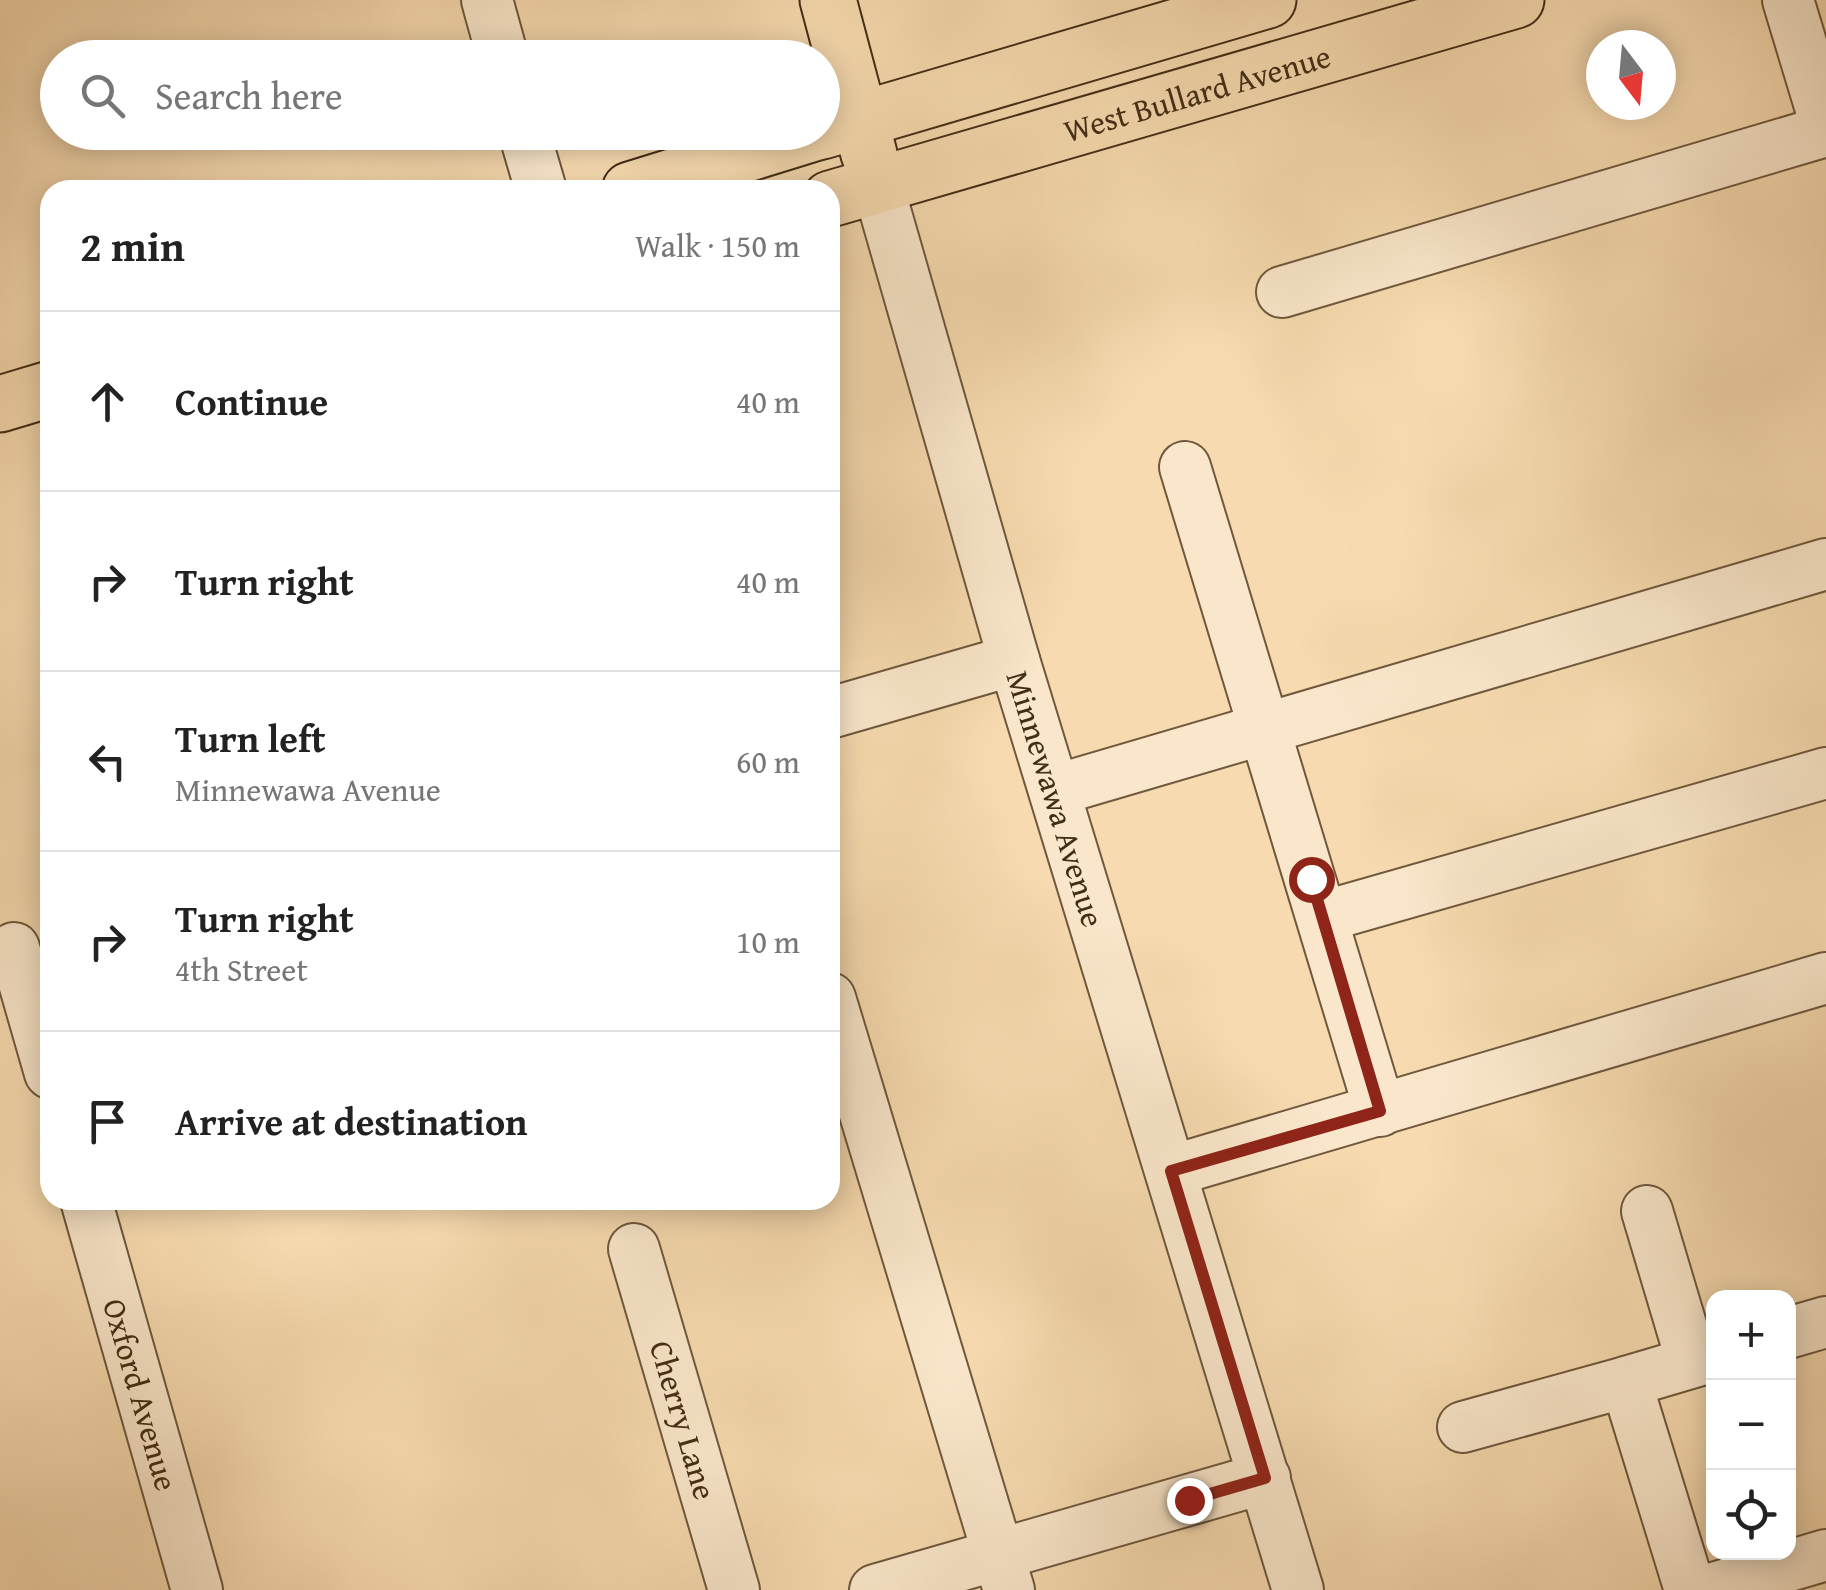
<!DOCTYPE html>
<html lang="en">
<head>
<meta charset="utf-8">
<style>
  :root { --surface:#fff; --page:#f2f2f2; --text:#222; --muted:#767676; --line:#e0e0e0 }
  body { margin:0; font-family:"Gentium Book Plus",serif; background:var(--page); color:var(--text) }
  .controls { position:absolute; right:30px; bottom:30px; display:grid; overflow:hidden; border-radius:20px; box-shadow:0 5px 25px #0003 }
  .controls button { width:90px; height:90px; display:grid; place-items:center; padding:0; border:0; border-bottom:2px solid var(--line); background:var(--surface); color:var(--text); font:50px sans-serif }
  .compass { position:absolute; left:1586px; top:30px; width:90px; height:90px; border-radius:50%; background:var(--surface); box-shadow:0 5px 25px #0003; rotate:164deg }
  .stop { position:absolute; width:30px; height:30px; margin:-22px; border:8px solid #8f2418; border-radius:50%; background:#fff }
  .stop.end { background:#8f2418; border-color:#fff; box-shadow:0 2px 10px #0008 }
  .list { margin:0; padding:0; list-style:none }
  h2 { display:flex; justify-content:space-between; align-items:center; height:130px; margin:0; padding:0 40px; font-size:42px }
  h2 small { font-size:32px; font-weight:400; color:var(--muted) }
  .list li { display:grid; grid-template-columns:65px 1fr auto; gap:30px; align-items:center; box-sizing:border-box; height:180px; padding:0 40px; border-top:2px solid var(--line) }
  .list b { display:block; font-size:38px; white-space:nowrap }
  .list p { margin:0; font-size:32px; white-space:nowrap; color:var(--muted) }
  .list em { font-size:32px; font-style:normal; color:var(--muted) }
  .icon { flex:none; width:55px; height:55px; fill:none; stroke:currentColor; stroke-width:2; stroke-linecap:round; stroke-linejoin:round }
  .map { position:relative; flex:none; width:1826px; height:1590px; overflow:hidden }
  .search { position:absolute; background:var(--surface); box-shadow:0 5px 25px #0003; left:40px; top:40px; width:800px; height:110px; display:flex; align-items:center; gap:25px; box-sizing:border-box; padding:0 35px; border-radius:55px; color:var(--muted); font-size:38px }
  .panel { position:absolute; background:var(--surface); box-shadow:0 5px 25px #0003; left:40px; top:180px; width:800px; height:1030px; border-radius:30px }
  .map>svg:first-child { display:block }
</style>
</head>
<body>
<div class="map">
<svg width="1826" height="1590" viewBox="0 0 1826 1590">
  <rect width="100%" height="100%" fill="#f7daaf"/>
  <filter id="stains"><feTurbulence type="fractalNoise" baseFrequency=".002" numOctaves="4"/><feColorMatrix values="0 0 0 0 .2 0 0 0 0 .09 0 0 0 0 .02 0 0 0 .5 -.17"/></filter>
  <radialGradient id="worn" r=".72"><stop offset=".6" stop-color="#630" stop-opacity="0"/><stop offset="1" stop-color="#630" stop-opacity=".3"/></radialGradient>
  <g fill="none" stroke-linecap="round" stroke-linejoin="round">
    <defs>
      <g id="minor">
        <path d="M487,0l16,58"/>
        <path d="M1788,0l38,126"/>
        <path d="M524,132l17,58"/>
        <path id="s1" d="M878,186l136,474 284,930"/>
        <path d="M1282,292l544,-161"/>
        <path d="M1185,467l195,644"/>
        <path d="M830,713l184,-53"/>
        <path d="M1056,790l770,-226"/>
        <path d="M1322,917l504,-144"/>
        <path d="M14,948l36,125"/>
        <path d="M830,998l179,592"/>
        <path d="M1171,1171l655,-193"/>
        <path id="s2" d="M86,1200l111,390"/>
        <path d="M1647,1211l45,151"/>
        <path id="s3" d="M634,1249l100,341"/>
        <path d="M1788,1333l38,-11"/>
        <path d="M1463,1427l163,-45"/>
        <path d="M875,1590l390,-112"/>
        <path d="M1690,1590l-64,-208 88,-26"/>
        <path d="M1707,1590l119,-35"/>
      </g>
      <g id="major">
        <path d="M828,0l41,154"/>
        <path d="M822,131l446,-131"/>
        <path d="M630,190l187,-58"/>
        <path id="s4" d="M830,199l686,-199"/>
        <path d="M0,404l50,-15"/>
      </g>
    </defs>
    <use href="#minor" stroke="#6f583c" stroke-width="54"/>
    <use href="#major" stroke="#422d15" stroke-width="59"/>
    <use href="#minor" stroke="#fae7cb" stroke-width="50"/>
    <use href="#major" stroke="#f7daaf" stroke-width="55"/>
  </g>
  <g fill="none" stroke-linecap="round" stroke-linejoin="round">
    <path stroke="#8f2418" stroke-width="12" d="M1189,1500l76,-22 -94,-307 209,-60 -69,-232"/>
  </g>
  <g text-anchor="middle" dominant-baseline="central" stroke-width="8" stroke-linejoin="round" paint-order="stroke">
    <g font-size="32" fill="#422d15" stroke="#fae7cb">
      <text stroke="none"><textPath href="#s4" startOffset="382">West Bullard Avenue</textPath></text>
      <text stroke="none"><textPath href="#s1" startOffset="638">Minnewawa Avenue</textPath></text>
      <text stroke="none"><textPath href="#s2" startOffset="202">Oxford Avenue</textPath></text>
      <text stroke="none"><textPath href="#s3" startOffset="178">Cherry Lane</textPath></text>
    </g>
  </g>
  <rect width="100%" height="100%" filter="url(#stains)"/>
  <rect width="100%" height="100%" fill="url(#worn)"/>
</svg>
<div class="controls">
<button>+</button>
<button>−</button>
<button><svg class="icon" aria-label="locate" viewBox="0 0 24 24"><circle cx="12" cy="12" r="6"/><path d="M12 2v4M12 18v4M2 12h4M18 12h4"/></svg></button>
</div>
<svg class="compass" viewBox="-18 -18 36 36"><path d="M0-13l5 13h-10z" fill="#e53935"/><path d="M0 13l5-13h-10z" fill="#767676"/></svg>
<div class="stop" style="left:1311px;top:879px"></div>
<div class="stop end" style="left:1189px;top:1500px"></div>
<div class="search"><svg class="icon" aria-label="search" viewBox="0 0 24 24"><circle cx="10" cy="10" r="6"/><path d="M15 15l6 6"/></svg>Search here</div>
<section class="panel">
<h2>2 min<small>Walk · 150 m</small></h2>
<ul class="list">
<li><svg class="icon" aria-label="ahead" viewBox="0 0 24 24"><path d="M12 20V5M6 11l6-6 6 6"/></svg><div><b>Continue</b></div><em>40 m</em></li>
<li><svg class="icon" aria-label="right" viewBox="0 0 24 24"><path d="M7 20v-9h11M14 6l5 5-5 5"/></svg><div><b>Turn right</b></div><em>40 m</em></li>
<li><svg class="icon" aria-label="left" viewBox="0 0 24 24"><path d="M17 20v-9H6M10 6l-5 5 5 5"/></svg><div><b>Turn left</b><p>Minnewawa Avenue</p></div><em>60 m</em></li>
<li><svg class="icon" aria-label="right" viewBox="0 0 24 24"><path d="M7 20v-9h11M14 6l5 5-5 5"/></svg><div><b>Turn right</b><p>4th Street</p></div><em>10 m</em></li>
<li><svg class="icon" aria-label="arrive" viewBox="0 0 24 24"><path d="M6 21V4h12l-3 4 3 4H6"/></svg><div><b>Arrive at destination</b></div></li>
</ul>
</section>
</div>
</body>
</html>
